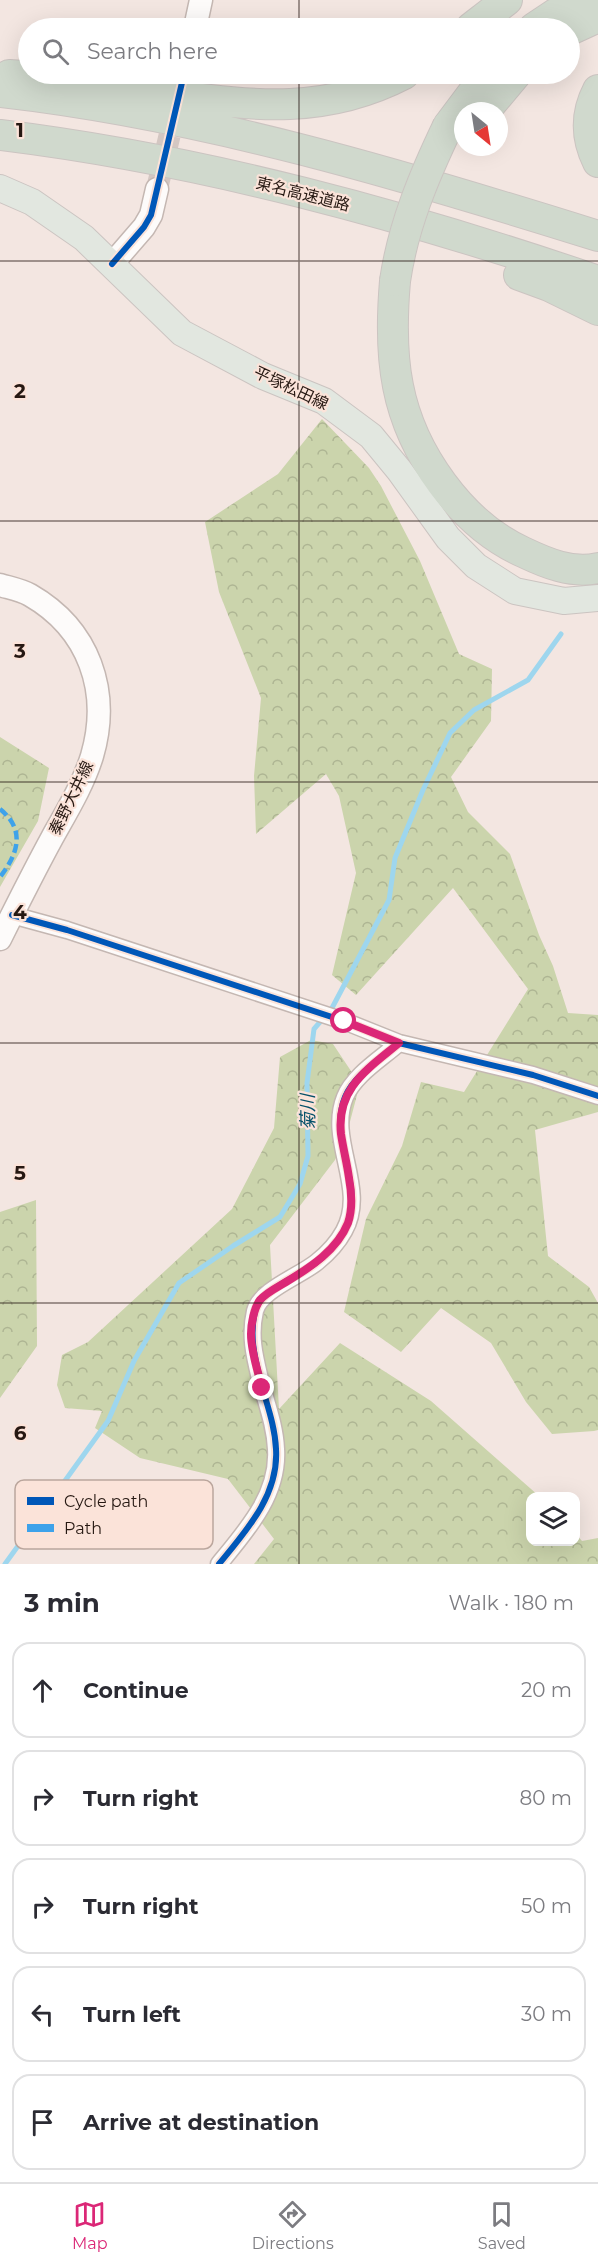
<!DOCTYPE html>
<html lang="en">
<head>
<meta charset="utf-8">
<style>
  :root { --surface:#fff; --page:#f7f7f7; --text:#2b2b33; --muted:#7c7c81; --line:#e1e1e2; --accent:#db2777 }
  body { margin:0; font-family:Montserrat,"Noto Sans JP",sans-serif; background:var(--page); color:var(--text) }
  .controls { position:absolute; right:18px; bottom:18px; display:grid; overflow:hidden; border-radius:12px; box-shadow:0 6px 24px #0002 }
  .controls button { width:54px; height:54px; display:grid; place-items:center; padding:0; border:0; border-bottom:2px solid var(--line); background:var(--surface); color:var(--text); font:30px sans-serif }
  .compass { position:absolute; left:454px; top:102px; width:54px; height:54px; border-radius:50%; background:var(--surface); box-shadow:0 6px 24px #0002; rotate:150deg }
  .stop { position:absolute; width:18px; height:18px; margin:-14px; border:4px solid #db2777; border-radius:50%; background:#fff }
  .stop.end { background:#db2777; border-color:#fff; box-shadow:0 2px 6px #0008 }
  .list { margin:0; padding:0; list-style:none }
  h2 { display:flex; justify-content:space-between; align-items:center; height:78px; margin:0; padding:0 24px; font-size:26px }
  h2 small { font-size:20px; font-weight:400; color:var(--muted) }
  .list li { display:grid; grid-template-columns:39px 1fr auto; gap:18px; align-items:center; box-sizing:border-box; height:96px; margin:0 12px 12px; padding:0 12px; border:2px solid var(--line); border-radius:18px }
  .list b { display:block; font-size:22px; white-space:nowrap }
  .list em { font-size:20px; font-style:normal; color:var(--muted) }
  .icon { flex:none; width:33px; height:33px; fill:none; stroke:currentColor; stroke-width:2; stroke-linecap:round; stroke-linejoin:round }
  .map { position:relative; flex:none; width:598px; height:1564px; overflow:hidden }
  .search { position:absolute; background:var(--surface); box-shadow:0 6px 24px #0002; left:18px; right:18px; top:18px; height:66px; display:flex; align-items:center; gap:15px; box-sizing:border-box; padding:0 21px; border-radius:33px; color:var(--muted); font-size:22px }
  .sheet { height:618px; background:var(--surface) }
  nav { display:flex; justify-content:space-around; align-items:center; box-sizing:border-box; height:84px; border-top:2px solid var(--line); background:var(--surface); font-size:16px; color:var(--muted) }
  nav a { display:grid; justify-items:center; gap:3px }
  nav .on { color:var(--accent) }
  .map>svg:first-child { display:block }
</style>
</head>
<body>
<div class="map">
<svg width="598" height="1564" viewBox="0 0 598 1564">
  <defs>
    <pattern id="forest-crowns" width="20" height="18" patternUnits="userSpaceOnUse" patternTransform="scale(1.5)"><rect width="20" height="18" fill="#cbd4ac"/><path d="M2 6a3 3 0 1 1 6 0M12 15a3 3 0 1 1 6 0" fill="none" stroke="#aeb593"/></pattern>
  </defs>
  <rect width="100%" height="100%" fill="#f3e6e1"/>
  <path fill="url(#forest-crowns)" d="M322,419l47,49 12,18 39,75 39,93 33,15 -1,52 -40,56 17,35 42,42 29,81 14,31 15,47 30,2v97l-63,18 13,126 41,31 9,16v127l-4,1 -42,3 -26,-32 -35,-59 -50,-35 -40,44 -57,-40 22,-93 36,-73 19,-64 43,10 64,-103 -75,-101 -97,107 -24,-20 24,-102 -17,-77 -13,-22 -70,60 -2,-58 7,-78 -42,-106 -14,-70 73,-48z
    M0,737l49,31 -11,53 -38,66z
    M311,1040l22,4 18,27 6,24 -10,38 -12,27 -65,85 9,164 61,-66 91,58 108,95h-9v46h46v-8l6,7 16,-3v26h-344l20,-25 -46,-60 -88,-21 -45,-30 7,-17 -37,-3 -8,-23 5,-30 26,-13 144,-133 42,-81 6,-71z
    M36,1200l1,146 -37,52v-186z"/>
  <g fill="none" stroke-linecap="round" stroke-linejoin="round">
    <path stroke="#9ed6ee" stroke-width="5" d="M5,1564l103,-143 26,-60 45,-78 54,-37 47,-29 20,-33 8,-28 -1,-73 7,-54 18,-21 57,-108 6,-42 28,-68 27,-57 24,-23 54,-30 33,-46"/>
    <path stroke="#d4c7c2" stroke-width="22" stroke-dasharray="22 11" stroke-linecap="butt" d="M157,189l27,-115"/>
    <defs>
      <path id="street" d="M12,915l55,15 277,91 55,22 134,32 65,21
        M219,1564c27,-33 60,-69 57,-115 -1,-23 -9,-44 -15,-66 -6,-25 -12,-46 -6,-72 5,-21 45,-35 62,-49 10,-8 21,-20 27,-31 24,-43 -17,-90 1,-134 9,-22 36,-38 54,-54"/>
      <path id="secondary" d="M195,28l6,-28
        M112,264l32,-37 7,-12 6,-26
        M0,585c10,3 21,5 30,10 59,34 81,96 62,161 -9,29 -25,55 -40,82 -18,33 -35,67 -52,101"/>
      <path id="primary" d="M0,188l32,14 52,36 98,95 81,43 61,25 47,35 28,34 49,68 28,28 39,25 49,10 34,-3"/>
      <path id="highway" d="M471,28l36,-28
        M534,28l21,-14 29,-14
        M570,30l28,-13
        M9,75l30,2c44,6 88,12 132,18 85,11 154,20 233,-21
        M598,90c-13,25 -12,48 0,72
        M0,92c204,23 403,83 598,144
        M485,111l31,-37
        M448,126l39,-52
        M0,135c204,25 404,80 598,146
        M519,275l30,11 49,24
        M395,281c-3,35 -4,70 3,105 13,67 63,138 125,166 23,11 49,22 75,16"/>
    </defs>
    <use href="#street" stroke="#c4b7b2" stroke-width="19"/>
    <use href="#secondary" stroke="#c4b7b2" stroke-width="25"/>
    <use href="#primary" stroke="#cbc4c1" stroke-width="28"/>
    <use href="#highway" stroke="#cbc4c1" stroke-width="32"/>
    <use href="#street" stroke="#fdfbfa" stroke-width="16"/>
    <use href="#secondary" stroke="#fdfbfa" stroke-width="22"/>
    <use href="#primary" stroke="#e2e7e0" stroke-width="26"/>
    <use href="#highway" stroke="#d0d9cd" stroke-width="30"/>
    <defs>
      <path id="highway-bridge" d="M395,281c8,-55 29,-105 53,-155"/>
    </defs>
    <use href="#highway-bridge" stroke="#cbc4c1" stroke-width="32" stroke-linecap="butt"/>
    <use href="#highway-bridge" stroke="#d0d9cd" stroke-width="30"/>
    <path stroke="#3ea2ea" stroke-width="4.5" stroke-dasharray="9 4.5" stroke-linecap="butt" d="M0,809c26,21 18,45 0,68"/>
    <defs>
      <path id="cycleway" d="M112,264l32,-37 7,-12 33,-141
        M12,915l55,15 277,91 55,22 134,32 65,21
        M219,1564c27,-33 60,-69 57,-115 -1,-23 -9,-44 -15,-66 -6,-25 -12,-46 -6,-72 5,-21 45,-35 62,-49 10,-8 21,-20 27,-31 24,-43 -17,-90 1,-134 9,-22 36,-38 54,-54"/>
    </defs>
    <use href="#cycleway" stroke="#fbe3d9" stroke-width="10"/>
    <use href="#cycleway" stroke="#0057b8" stroke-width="6"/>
  </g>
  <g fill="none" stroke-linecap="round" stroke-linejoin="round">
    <path stroke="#db2777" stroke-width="8" d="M262,1388c-4,-17 -11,-36 -11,-54 0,-10 3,-26 9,-34 7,-8 18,-13 26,-18 25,-15 51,-32 62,-59 5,-15 4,-29 1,-45 -2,-15 -6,-30 -8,-44 -5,-46 27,-65 58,-91l-55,-22"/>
  </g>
  <path fill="none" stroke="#261812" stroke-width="1.5" stroke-opacity="0.55" d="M299,0v28M299,74v1490M0,261h598M0,521h598M0,782h598M0,1043h598M0,1303h598"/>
  <g text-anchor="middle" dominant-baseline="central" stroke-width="4.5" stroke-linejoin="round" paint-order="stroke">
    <g font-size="16" fill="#261812" stroke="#fbe3d9">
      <text transform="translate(303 194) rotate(14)">東名高速道路</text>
      <text transform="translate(291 388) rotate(25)">平塚松田線</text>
      <text transform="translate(71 798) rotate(-64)">秦野大井線</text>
    </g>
    <g font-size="18" font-style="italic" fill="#045069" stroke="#fbe3d9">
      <text transform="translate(308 1112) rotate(-91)">菊川</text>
    </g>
  </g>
  <rect x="15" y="1480" width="198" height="69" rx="9" fill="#fbe3d9" stroke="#bba69d" stroke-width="1.5"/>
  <rect x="27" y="1497" width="27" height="8" fill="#0057b8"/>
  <rect x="27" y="1524" width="27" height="8" fill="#3ea2ea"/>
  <g font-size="16" fill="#261812">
    <text x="64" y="1507">Cycle path</text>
    <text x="64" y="1534">Path</text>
  </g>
  <g font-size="20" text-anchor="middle" font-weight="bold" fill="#261812" stroke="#fbe3d9" stroke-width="4.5" stroke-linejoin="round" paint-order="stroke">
    <text x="20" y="137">1</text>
    <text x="20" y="398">2</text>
    <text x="20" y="658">3</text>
    <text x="20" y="919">4</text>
    <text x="20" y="1180">5</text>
    <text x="20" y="1440">6</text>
  </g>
</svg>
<div class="controls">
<button><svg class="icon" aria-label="layers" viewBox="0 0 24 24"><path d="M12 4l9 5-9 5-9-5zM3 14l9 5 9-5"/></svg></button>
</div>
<svg class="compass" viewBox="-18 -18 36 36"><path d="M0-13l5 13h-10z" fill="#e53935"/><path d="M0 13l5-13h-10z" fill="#7c7c81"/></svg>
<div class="stop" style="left:344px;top:1021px"></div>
<div class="stop end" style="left:262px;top:1388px"></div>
<div class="search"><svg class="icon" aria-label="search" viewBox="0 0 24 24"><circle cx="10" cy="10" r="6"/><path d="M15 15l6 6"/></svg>Search here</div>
</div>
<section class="sheet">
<h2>3 min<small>Walk · 180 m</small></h2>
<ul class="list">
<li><svg class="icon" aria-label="ahead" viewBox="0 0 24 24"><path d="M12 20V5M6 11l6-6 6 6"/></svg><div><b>Continue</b></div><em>20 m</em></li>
<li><svg class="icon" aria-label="right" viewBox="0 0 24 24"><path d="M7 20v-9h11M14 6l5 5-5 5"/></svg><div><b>Turn right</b></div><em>80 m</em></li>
<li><svg class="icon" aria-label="right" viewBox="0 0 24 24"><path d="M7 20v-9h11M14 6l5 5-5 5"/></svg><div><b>Turn right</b></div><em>50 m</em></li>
<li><svg class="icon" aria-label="left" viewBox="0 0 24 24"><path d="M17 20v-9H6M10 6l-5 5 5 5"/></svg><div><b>Turn left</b></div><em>30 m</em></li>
<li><svg class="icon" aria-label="arrive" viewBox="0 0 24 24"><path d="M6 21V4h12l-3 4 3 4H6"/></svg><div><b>Arrive at destination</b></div></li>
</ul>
</section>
<nav>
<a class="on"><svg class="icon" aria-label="map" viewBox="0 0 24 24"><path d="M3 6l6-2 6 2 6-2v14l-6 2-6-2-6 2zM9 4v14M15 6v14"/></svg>Map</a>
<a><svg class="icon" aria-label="directions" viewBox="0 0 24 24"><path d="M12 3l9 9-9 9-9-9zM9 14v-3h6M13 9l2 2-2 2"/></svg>Directions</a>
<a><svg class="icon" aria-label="saved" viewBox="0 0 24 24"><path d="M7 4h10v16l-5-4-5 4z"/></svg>Saved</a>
</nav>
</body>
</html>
